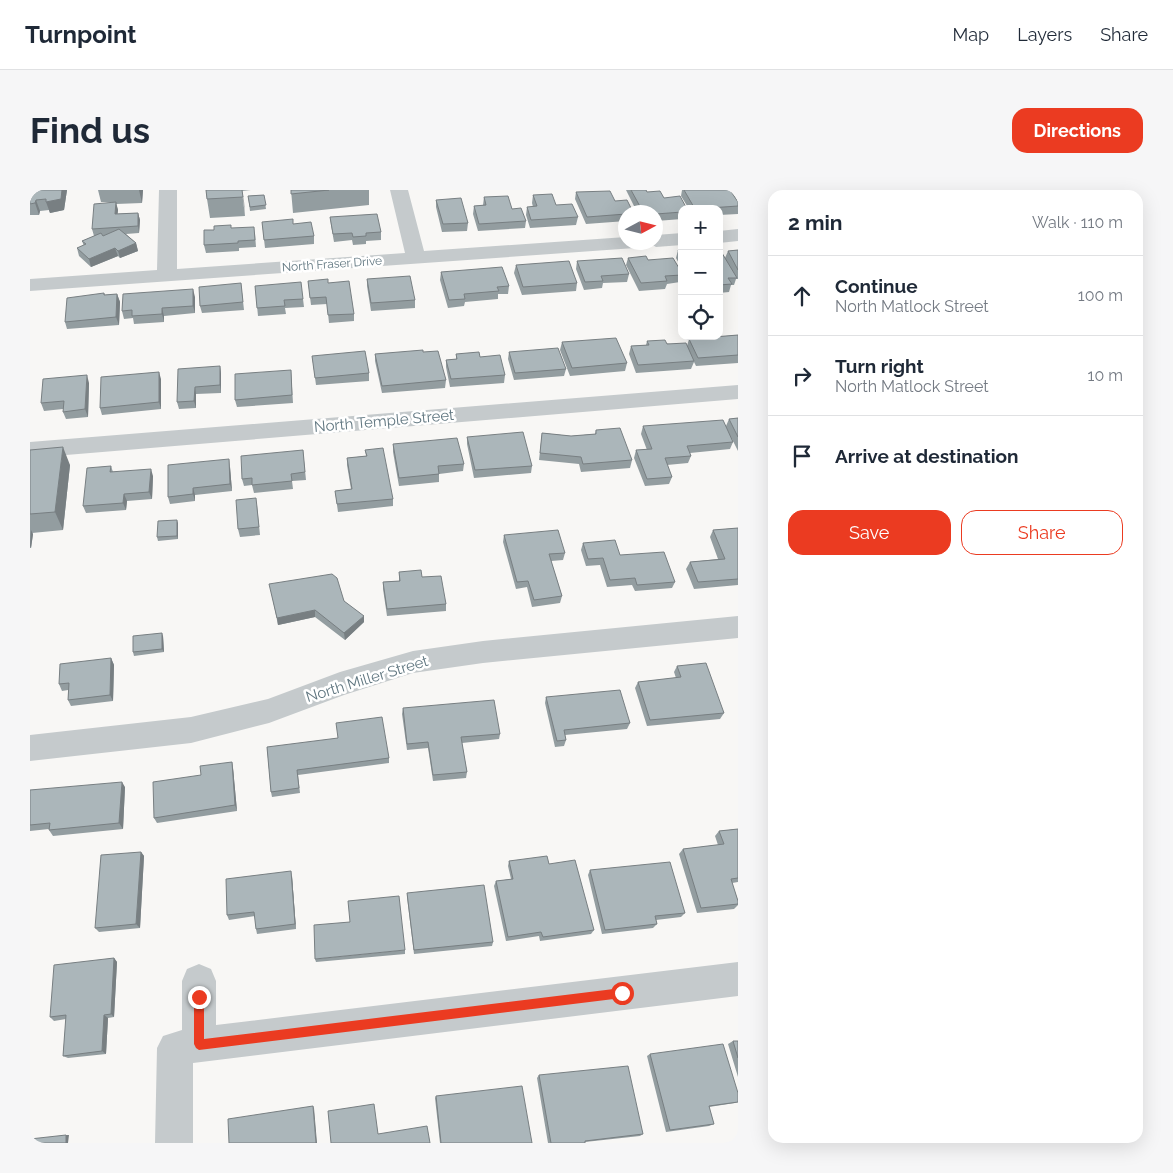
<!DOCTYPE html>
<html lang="en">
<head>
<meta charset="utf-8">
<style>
  :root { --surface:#fff; --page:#f6f6f7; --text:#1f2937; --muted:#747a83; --line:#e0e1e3; --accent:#eb3b21 }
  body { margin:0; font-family:Raleway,sans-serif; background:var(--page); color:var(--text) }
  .controls { position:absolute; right:15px; top:15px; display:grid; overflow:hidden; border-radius:10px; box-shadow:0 5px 20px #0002 }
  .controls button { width:45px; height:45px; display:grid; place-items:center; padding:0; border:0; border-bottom:1px solid var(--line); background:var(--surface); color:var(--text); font:25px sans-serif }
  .compass { position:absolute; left:588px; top:15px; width:45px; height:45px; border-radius:50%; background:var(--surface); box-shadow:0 5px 20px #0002; rotate:83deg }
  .stop { position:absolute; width:15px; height:15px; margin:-11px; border:4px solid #eb3b21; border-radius:50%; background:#fff }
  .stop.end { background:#eb3b21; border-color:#fff; box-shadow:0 1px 5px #0008 }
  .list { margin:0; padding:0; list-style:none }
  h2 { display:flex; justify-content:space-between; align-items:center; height:65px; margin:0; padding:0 20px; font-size:21px }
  h2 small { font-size:16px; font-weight:400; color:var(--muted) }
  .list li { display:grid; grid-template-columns:32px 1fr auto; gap:15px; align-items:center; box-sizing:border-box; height:80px; padding:0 20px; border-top:1px solid var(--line) }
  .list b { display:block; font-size:19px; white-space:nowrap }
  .list p { margin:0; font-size:16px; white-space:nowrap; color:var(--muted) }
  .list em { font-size:16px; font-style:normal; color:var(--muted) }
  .actions { display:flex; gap:10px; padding:15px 20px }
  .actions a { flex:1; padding:11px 0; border:1px solid var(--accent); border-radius:15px; text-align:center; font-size:18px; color:var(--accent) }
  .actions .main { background:var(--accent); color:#fff }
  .icon { flex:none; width:28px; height:28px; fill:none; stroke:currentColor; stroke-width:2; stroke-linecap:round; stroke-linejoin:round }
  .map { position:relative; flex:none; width:708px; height:953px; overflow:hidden; border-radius:15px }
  header { display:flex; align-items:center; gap:30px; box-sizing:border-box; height:70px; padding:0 25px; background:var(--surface); border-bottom:1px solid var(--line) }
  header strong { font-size:24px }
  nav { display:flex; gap:28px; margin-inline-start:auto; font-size:18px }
  .intro { display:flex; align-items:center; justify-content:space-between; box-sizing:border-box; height:120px; padding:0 30px }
  h1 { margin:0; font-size:35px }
  .button { padding:12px 22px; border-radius:15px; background:var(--accent); color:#fff; font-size:18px; font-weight:700 }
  main { display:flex; gap:30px; padding:0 30px }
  aside { flex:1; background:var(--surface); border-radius:15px; box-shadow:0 5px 20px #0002 }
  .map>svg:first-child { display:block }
</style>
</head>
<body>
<header>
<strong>Turnpoint</strong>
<nav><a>Map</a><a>Layers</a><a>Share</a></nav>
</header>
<div class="intro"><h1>Find us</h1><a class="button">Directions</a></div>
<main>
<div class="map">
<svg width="708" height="953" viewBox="0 0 708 953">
  <rect width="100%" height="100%" fill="#f8f7f5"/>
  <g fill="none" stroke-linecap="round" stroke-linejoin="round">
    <path fill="#c5cacc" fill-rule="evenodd" d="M129,0h18v79l228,-16 -15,-63h18l16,61 202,-14v5h18l-2,4 -7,2 -605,43v-12l127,-9z
      M708,39v12l-19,2v-12z
      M652,43v12l-26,2 -8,-5h8v-7z
      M708,195v14l-708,59v-16z
      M708,426v22l-255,25 -70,10 -69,22 -75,28 -78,20 -161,18v-26l161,-18 77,-18 72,-27 73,-21 70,-10z
      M708,772v34l-545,67v80h-38l2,-95 6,-12 19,-6v-49l5,-12 12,-5 12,5 5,12v44z"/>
  </g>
  <path fill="#939da0" d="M0,0h37l-3,20 -14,3 -1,-3 -9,1 -1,4h-9z
    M68,0h45l-1,13 -26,1 2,6 -1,4 21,-1 2,7 -1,13 -13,1 10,9 2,8 -18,7 -2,-2 -27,11 -12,-11 -2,-8 7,-2 -2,-5 12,-5 -2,-7 20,-27h-11z
    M176,0h45l-9,1 3,25 -35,2 -3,-19z
    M261,0h78v15l-76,8z
    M596,0h20l1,2 17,6 18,11v10l-26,2v-9h-19z
    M652,0h48l8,12v12l-19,1v-6h-30l-8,-13z
    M702,0h6v10z
    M546,2l39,9 11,11v9l-40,3 -11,-25z
    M234,5l2,14 -16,2 -2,-15z
    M503,5l23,10 22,12 -2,8 -46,3 -4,-13 1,-8h6l-1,-4z
    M454,7l28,12 14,12 -1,7 -47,3 -5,-17 1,-8 9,-1z
    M406,10l32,23 -1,8 -25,1 -6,-25z
    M300,27l51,15v8l-15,1v3l-13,1 -1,-5 -18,2 -3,-17z
    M232,32l31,2 21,12v8l-49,4z
    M201,38l24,6 1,13 -17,1v3l-33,2 -2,-8z
    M689,58l6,10 3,-7 10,-1v29h-2l-2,6h-3l-2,7 -10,1z
    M648,60h4v19l-6,-11z
    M598,68l20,2 34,13v5l-2,4 -13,2 -2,5 -26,2 -13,-26z
    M547,71l52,13 -2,8 -24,1 -1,5 -18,2 -8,-21z
    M486,75l61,18 -1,8 -54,4 -8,-22z
    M411,82l68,14 -1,8h-10v5l-33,3 -1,4 -16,2 -8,-28z
    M337,89l48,21v8l-44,3 -4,-25z
    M278,91l20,2 26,31v7l-25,2 -2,-19 -16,1z
    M211,93l3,27 -42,3 -2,-7z
    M225,96l48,13 1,8 -19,1 1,6 -28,2z
    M74,103l1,2 12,-1 3,8 -1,23 -52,4 -2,-7z
    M165,107v16l-31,3v6l-30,2 -1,-6 -9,1 -2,-8z
    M708,145v28l-42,3 -2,-4 -3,7 -55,4 -7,-19 2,-8 15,-1 1,-4 40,5 2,-7z
    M532,152l65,21 -2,8 -55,5 -10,-26z
    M393,162l23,28 -1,8 -63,5 -7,-32v-7z
    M479,162l57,17 -2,7 -50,4 -6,-21z
    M426,164l24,3 25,18 -1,8 -54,4 -4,-20v-7l10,-1z
    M282,166l57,17v8l-53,4z
    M190,176l1,8v19l-25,1v14l-17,1 -2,-7z
    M261,180l2,33 -56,4 -2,-7z
    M131,189v30l-59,6 -2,-7z
    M59,193l-1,34 -22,2 -3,-7v-3l-19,2 -3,-8z
    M708,228v33l-7,-14 2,5 -3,7 -40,4 1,3 -3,7 -21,2 5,12 -3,7 -24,2 -11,-28 2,-8h11l-6,-16 2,-8h83l3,-7z
    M566,240l36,30 -2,8 -49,4 -2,-8 -40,-4 3,-27 29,3 24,-2z
    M437,247l65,29 -1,7 -57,5 -7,-34z
    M363,254l71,20 -1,7 -24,3v8l-40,4 -6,-34z
    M0,260l40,15 -7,65 -31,3 1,1 -2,14h-1z
    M273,260l3,30 -14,1 1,8 -39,4 -2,-8 -8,1 -2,-7z
    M335,260l28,49v7l-55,6 -3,-21 16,-2 -4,-24v-7l19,-2z
    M81,276l2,6 40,4 -1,23 -25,2 -1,9 -40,3 -3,-7z
    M200,277l2,24 -37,4v6l-25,3 -2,-7z
    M227,315l3,30 -20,2 -2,-8z
    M148,333v16l-20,2 -1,-4z
    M708,338v57l-44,4 -8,-20 4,-7 28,-3 -8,-22 3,-7z
    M474,345l61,18 -2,7 -12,1 11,35 -2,7 -28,4 -5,-20 -11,2 -13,-47z
    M553,353l37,12 55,27 -3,6 -37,3 -3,-6 -25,2 -7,-22 -14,1 -5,-16z
    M369,382l47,32v7l-59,5 -4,-27v-7l16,-1z
    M241,401l73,10 20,21 -19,18 -30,-23 -37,8z
    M133,446l1,16 -30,4 -1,-4z
    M81,468l3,7 -1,36 -42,5 -3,-6v-10l-6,1 -3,-7z
    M647,476l47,47 -4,6 -73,7 -12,-38 3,-6 38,-4 -2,-6z
    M516,507l84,26 -3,6 -62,6 1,5 -2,6 -9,1 -10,-44z
    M373,518l97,26 -1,5 -37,4 5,29 -1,6 -33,3 -5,-33 -21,2 -5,-36z
    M237,557l122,11v5l-91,12 2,18 -28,4 -1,-5z
    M202,572l1,6 4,43 -80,12 -3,-5 47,-43z
    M95,597l-2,42 -70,7 -4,-6v-1l-19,2v-41z
    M708,639v53l-6,1 6,18v4l-4,4 -37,4 -18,-59 4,-5 35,-4 -3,-9 4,-5z
    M111,662l3,4 -4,72 -41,4 -4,-4z
    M479,671l40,3 45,66 -3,4 -51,7 -1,-5 -33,5 -12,-55 2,-5 15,-2 -3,-13z
    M560,680l95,43 -4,4 -25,3 1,4 -4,4 -51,6 -14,-59z
    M262,686l4,53 -39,5 -1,-5 -1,-13 -26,4 -2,-5z
    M377,703l86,49 -1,4 -78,8 -7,-57z
    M375,760v4l-89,8 -1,-3z
    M84,768l3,4 -3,55 -6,1 -2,36 -38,4 -5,-2 3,-37 -12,2 -4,-4z
    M703,851h5v36l-10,-33z
    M620,864l88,39v9l-3,1 -26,4 5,17 -5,2 -43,6 -19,-76z
    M509,885l104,59 -3,2 -55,6v1h-37l-11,-65z
    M406,906l96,47h-92l-5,-45z"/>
  <path fill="#787f82" d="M32,0h5l-3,20 -14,3 -4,-11z
    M109,0h4l-1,13z
    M212,0l2,11 1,15 -2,-19z
    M6,10l4,11 -1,4 -4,-12z
    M86,12l2,8 -1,12 -2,-8z
    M108,23l2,7 -1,13 -1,-7z
    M106,53l2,8 -18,7 -2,-7z
    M85,58l3,8 -27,11 -2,-8z
    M163,99l2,8v16l-2,-7z
    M87,104l3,8 -1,23 -3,-8z
    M132,118l2,8v6l-2,-8z
    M190,176l1,8v19l-1,-8z
    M129,182l2,7v30l-2,-7z
    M57,185l2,8 -1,34 -3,-8z
    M165,197l1,7v14l-2,-7z
    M33,257l7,18 -7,65 -8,-18z
    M199,269l1,8 2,24 -2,-7z
    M121,279l2,7 -1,23 -3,-7z
    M163,298l2,7v6l-2,-7z
    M94,304l3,7 -1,9 -3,-7z
    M147,330l1,3v16l-1,-3z
    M1,340l2,4 -2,14 -1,-2z
    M285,420v7l-37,8 -1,-7z
    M334,426v6l-19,18 -1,-7z
    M132,443l1,3 1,16 -2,-3z
    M81,468l3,7 -1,36 -3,-6z
    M202,572l1,6 4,43 -2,-6z
    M92,592l3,5 -2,42 -4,-6z
    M111,662l3,4 -4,72 -4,-4z
    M261,681l1,5 4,53 -1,-5z
    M84,768l3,4 -3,55 -3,-3z
    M74,825l4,3 -2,36 -4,-3z
    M283,916l1,2 3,35h-1z
    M36,945h3l-1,8h-2z"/>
  <path fill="#abb6ba" stroke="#787f82" d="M0,0h32l-1,9 -15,3v-3l-10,1 -1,3 -5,1z
    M176,0h36l1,7 -36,2z
    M261,0h38l-38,4z
    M601,0h15l1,2 13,-1 4,7 16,-2 7,13h-5v3l-26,2v-2h-13z
    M654,0h46l8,12v4l-43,3z
    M580,1l5,10 12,-1 6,12h-7v2l-39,3 -11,-25z
    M522,4l4,11 16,-1 6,13 -47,3 -4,-13 10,-1 -4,-11z
    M234,5l2,10 -16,2 -2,-11z
    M478,6l4,13 9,-1 5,13 -47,3 -5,-18 12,-1 -2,-8z
    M431,8l7,25 -25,1 -7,-24z
    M86,12l-1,12 23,-1v13l-46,3 2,-25z
    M347,24l4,18 -15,1v3l-13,1 -1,-4 -19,1 -3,-17z
    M263,29v5l18,-2 3,14 -50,4 -2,-18z
    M201,35v3l23,-1 1,13 -17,1v2l-34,2v-15h10v-4z
    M89,39l17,14 -18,8 -3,-3 -26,11 -12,-11 9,-4 -4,-3 19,-8 2,3z
    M689,58l18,30h-9l4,6 -13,1z
    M648,60h4v7z
    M708,60v20l-10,-19z
    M616,66l2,4 25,-2 9,15v2l-17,1 2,5 -26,2 -13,-25z
    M592,68l7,16 -28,2 2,5 -18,1 -8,-21z
    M539,71l8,22 -54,4 -7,-22z
    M472,77l7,19 -12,1 2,4 -35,3 1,5 -16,1 -8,-28z
    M380,86l5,24 -44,3 -4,-24z
    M298,89v4l21,-2 5,33 -26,1 -2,-18 -16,1 -2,-17z
    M271,92l2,17 -19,1 1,6 -28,2 -2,-22z
    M211,93l2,19 -43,4 -1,-19z
    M163,99v17l-31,2v6l-30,2v-6l-10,1 1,-17z
    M74,103v2l13,-1 -1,23 -51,5 2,-24z
    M708,145v20l-40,3 -9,-19z
    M586,148l11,25 -55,5 -10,-26z
    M635,150l2,4 19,-1 8,18 -56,4 -7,-19 18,-1 -2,-4z
    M528,158l8,21 -51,4 -6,-21z
    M393,160v2l15,-1 8,29 -64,6 -7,-32z
    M335,161l4,22 -54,5 -3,-22z
    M449,162l1,5 20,-2 5,20 -54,4 -5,-19 11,-1 -1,-5z
    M190,176v19l-25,2 -1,14 -17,1 1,-33z
    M261,180l1,25 -57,5v-26z
    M129,182v30l-59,6 1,-31z
    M57,185l-2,34 -22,3 1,-11 -23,2 2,-24z
    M708,228v19l-9,-18z
    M693,230l10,22 -46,4 4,10 -26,2 7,19 -25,2 -11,-29 16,-1 -9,-23z
    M590,238l12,32 -49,4 -2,-7 -41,-4 2,-20 29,3 25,-2v-4z
    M493,242l9,34 -57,4 -8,-33z
    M427,248l7,26 -26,2 1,8 -40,4 -6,-34z
    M33,257l-8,65 -25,2v-64z
    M353,258l10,51 -56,5 -2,-13 17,-2 -5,-31 20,-2 -2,-6z
    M273,260l2,22 -14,2 1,7 -40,4v-7l-10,1 -1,-23z
    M199,269l1,25 -37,4v6l-25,3v-32z
    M81,276l-1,6 41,-3 -2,23 -25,2 -1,9 -40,3 4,-38z
    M226,308l3,29 -21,2 -2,-29z
    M147,330v16l-20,1 1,-16z
    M708,338v51l-40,3 -8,-20 35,-3 -12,-29z
    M528,340l7,23 -16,1 13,42 -28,4 -6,-19 -11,1 -13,-47z
    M585,350l5,15 44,-3 11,30 -38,3 -2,-7 -25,2 -7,-22 -15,1 -5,-16z
    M391,380l1,7 19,-1 5,28 -59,5 -4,-27 17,-1 -1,-9z
    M302,384l5,4 7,23 20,15 -20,17 -29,-23 -38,8 -8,-34z
    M132,443v16l-29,3v-16z
    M81,468l-1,37 -42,5 1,-17 -10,1 1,-20z
    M676,473l18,50 -74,7 -12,-38 43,-5 -4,-11z
    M590,500l10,33 -66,7 2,10 -9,1 -11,-44z
    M464,510l6,34 -39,3 6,35 -34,3 -5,-33 -21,2 -4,-36z
    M352,527l7,41 -92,12 2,18 -28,4 -4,-45 71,-9 -2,-15z
    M202,572l3,43 -81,13 -1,-36 48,-7 -1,-9z
    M92,592l-3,41 -70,7 1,-7 -20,2v-35z
    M708,639v49l-7,1 7,22v3l-37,4 -18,-59 41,-5 -5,-13z
    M111,662l-5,72 -41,4 6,-73z
    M517,666l2,8 26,-4 19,70 -51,7 -2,-5 -33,5 -12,-56 17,-2 -4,-18z
    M640,672l15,51 -30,3 2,8 -52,6 -15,-60z
    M261,681l4,53 -39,5 -2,-17 -27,3 -1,-36z
    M454,695l9,57 -79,8 -7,-57z
    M369,706l6,54 -90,9 -1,-34 36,-3 -2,-21z
    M84,768l-3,56 -7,1 -2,36 -39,5 3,-41 -16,2 4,-52z
    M703,851h5v17z
    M693,854l15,49v9l-29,4 5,18 -44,6 -20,-76z
    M598,876l15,68 -58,7v2h-34l-12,-68z
    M492,896l10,57h-91l-5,-47z
    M344,914l4,30 49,-8 3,17h-99l-3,-32z
    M283,916l3,37h-87l-1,-24z
    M36,945v8h-36v-4z"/>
  <path fill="#eb3b21" d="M592,798l6,5 -6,5 -423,52 -3,-2 -2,-4v-47l5,-5 5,5v42z"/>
  <g text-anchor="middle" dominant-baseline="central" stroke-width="5" stroke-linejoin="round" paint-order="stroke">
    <g font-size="12" fill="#617781" stroke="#fff">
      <text transform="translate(302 74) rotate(-4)">North Fraser Drive</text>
    </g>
    <g font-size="15" fill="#617781" stroke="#fff">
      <text transform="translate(354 231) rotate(-5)">North Temple Street</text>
      <text transform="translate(337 489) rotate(-17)">North Miller Street</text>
    </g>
  </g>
</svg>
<div class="controls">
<button>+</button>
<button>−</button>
<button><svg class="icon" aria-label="locate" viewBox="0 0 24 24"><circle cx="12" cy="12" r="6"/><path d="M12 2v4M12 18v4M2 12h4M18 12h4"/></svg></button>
</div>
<svg class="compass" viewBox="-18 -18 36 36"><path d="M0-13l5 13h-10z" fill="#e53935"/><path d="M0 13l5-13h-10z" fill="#747a83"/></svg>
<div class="stop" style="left:592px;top:803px"></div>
<div class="stop end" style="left:169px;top:807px"></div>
</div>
<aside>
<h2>2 min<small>Walk · 110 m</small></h2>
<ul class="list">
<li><svg class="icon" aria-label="ahead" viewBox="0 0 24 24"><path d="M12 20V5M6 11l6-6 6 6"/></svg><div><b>Continue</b><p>North Matlock Street</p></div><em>100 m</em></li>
<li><svg class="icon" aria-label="right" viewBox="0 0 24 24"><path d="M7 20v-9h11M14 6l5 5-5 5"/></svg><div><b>Turn right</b><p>North Matlock Street</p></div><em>10 m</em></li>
<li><svg class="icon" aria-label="arrive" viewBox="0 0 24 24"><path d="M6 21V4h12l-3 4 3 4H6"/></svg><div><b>Arrive at destination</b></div></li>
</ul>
<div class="actions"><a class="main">Save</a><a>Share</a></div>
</aside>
</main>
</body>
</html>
